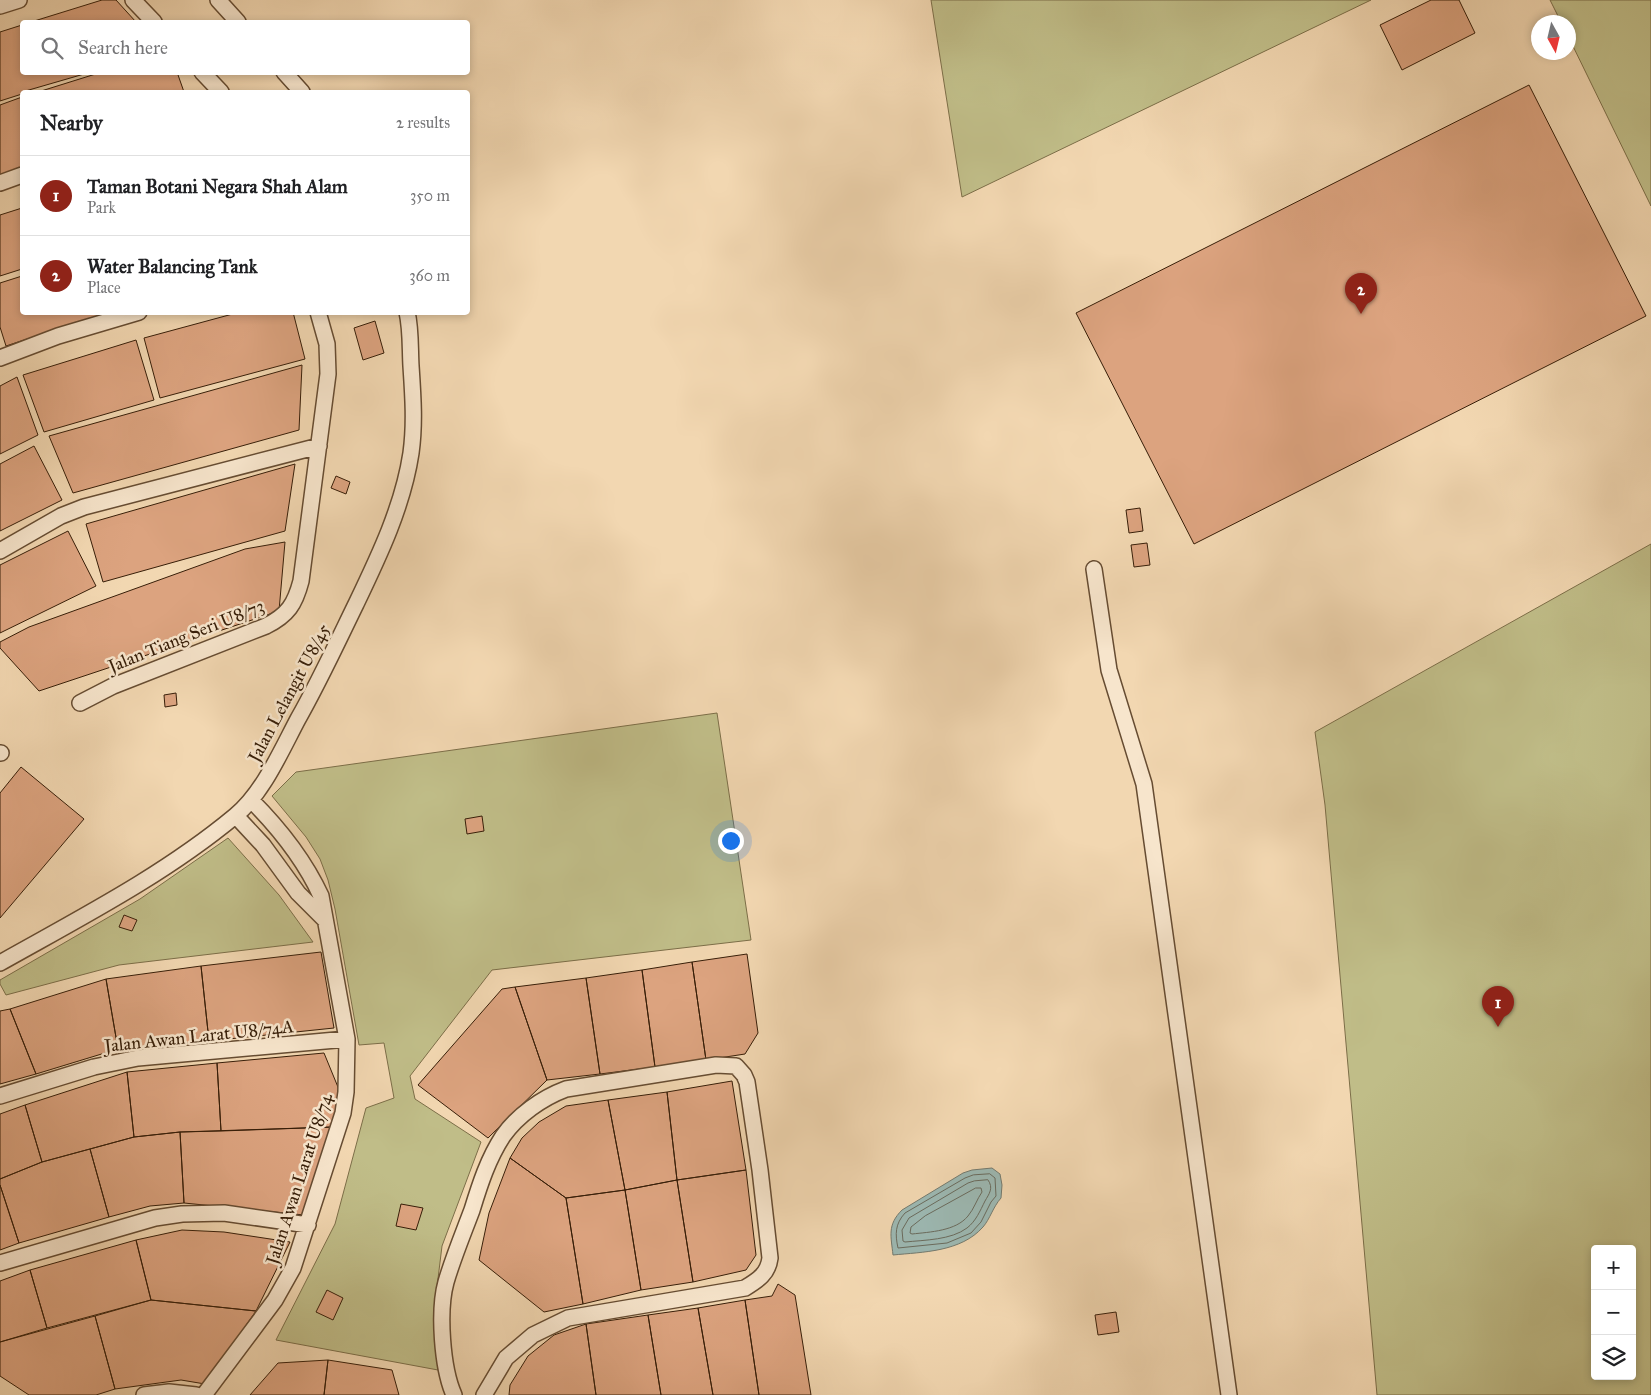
<!DOCTYPE html>
<html lang="en">
<head>
<meta charset="utf-8">
<style>
  :root { --surface:#fff; --page:#f2f2f2; --text:#202124; --muted:#757577; --line:#e0e0e0; --accent:#8f2418 }
  body { margin:0; font-family:"IM FELL Great Primer",serif; background:var(--page); color:var(--text) }
  .controls { position:absolute; right:15px; bottom:15px; display:grid; overflow:hidden; border-radius:5px; box-shadow:0 2px 8px #0003 }
  .controls button { width:45px; height:45px; display:grid; place-items:center; padding:0; border:0; border-bottom:1px solid var(--line); background:var(--surface); color:var(--text); font:25px sans-serif }
  .compass { position:absolute; left:1531px; top:15px; width:45px; height:45px; border-radius:50%; background:var(--surface); box-shadow:0 2px 8px #0003; rotate:172deg }
  .you { position:absolute; left:730px; top:840px; width:18px; height:18px; margin:-12px; border:4px solid #fff; border-radius:50%; background:#1a73e8; box-shadow:0 0 0 8px #1a73e833 }
  .badge { display:grid; place-items:center; width:32px; height:32px; border-radius:50%; background:var(--accent); color:#fff; font-size:16px; font-weight:700 }
  .pin { position:absolute; translate:-50% -41px; filter:drop-shadow(0 1px 2px #0008) }
  .pin::after { content:''; position:absolute; top:26px; width:18px; height:15px; background:inherit; clip-path:polygon(0 0,100% 0,50% 100%) }
  .list { margin:0; padding:0; list-style:none }
  h2 { display:flex; justify-content:space-between; align-items:center; height:65px; margin:0; padding:0 20px; font-size:21px }
  h2 small { font-size:16px; font-weight:400; color:var(--muted) }
  .list li { display:grid; grid-template-columns:32px 1fr auto; gap:15px; align-items:center; box-sizing:border-box; height:80px; padding:0 20px; border-top:1px solid var(--line) }
  .list b { display:block; font-size:19px; white-space:nowrap }
  .list p { margin:0; font-size:16px; white-space:nowrap; color:var(--muted) }
  .list em { font-size:16px; font-style:normal; color:var(--muted) }
  .icon { flex:none; width:28px; height:28px; fill:none; stroke:currentColor; stroke-width:2; stroke-linecap:round; stroke-linejoin:round }
  .map { position:relative; flex:none; width:1651px; height:1395px; overflow:hidden }
  .search { position:absolute; background:var(--surface); box-shadow:0 2px 8px #0003; left:20px; top:20px; width:450px; height:55px; display:flex; align-items:center; gap:12px; box-sizing:border-box; padding:0 18px; border-radius:5px; color:var(--muted); font-size:19px }
  .panel { position:absolute; background:var(--surface); box-shadow:0 2px 8px #0003; left:20px; top:90px; width:450px; height:225px; border-radius:5px }
  .map>svg:first-child { display:block }
</style>
</head>
<body>
<div class="map">
<svg width="1651" height="1395" viewBox="0 0 1651 1395">
  <rect width="100%" height="100%" fill="#f2d7b1"/>
  <filter id="stains"><feTurbulence type="fractalNoise" baseFrequency=".004" numOctaves="4"/><feColorMatrix values="0 0 0 0 .2 0 0 0 0 .09 0 0 0 0 .02 0 0 0 .5 -.17"/></filter>
  <radialGradient id="worn" r=".72"><stop offset=".6" stop-color="#630" stop-opacity="0"/><stop offset="1" stop-color="#630" stop-opacity=".3"/></radialGradient>
  <path fill="#c0bd88" stroke="#7c6e48" fill-rule="evenodd" d="M931,0h440l-409,197z
    M1550,0h101v206l-82,-168 -1,-16h-7z
    M1651,544v851h-274l-52,-590 -10,-73zM1595,1249h37v127h-37z
    M717,713l34,227 -259,30 -82,106 5,23 66,43 -39,104 -6,49 2,75 -162,-30 59,-116 31,-116 28,-10 -10,-55 -25,2 -24,-136 -7,-29 -8,-21 -14,-22 -34,-41 24,-24z
    M228,838l51,57 34,47 -194,23 -113,30 -6,-11v-4l140,-81z"/>
  <path fill="#9cb8b2" stroke="#747a6e" d="M992,1168l8,6 2,11 -1,13c-8,9 -11,21 -18,29 -22,25 -60,25 -90,28 -2,-19 -6,-30 9,-45l61,-37 9,-3z"/>
  <g fill="none" stroke-linecap="round" stroke-linejoin="round">
    <path stroke="#6a6b5d" stroke-width="1" d="M990,1174l5,4 1,18 -5,6 -10,20 -10,11 -24,10 -49,5c-3,-14 -3,-24 7,-35l60,-35 8,-3z
      M988,1180c6,8 1,14 -3,21 -5,10 -9,20 -18,27 -16,12 -42,12 -62,14l-2,-1 -1,-11 7,-12 59,-35 6,-2z
      M976,1188h5l1,4c-5,7 -8,17 -14,24 -12,15 -38,16 -56,18l-2,-1 1,-6 14,-11z"/>
  </g>
  <path fill="#dca37f" stroke="#371e08" d="M102,0h14l20,22h-105z
    M1431,0h28l16,33 -73,37 -22,-45z
    M22,25v47h69l-69,20v2l-22,7v-69z
    M102,72h75l7,20h-146z
    M1529,85l117,231 -452,228 -118,-231z
    M22,97v74l-22,7v-73z
    M22,208v61l-22,7v-61z
    M22,276v36h88l-104,34 -6,-19v-44z
    M240,312h53l12,47 -145,39 -16,-60z
    M375,321l9,32 -21,7 -9,-32z
    M136,340l18,60 -110,32 -21,-57z
    M302,365l-3,65 -226,63 -24,-57z
    M17,377l21,58 -38,19v-68z
    M34,446l28,54 -62,31v-67z
    M295,464l-10,67 -182,51 -17,-58z
    M336,476l14,6 -4,12 -15,-6z
    M1140,508l3,23 -14,2 -3,-23z
    M68,531l28,55 -96,47v-68z
    M285,542l-6,69 -240,80 -39,-43v-6l29,-15 216,-78z
    M1147,543l3,22 -16,2 -3,-22z
    M176,693l1,12 -12,2 -1,-12z
    M21,767l63,52 -84,99v-125z
    M482,816l2,15 -17,3 -2,-15z
    M124,915l13,5 -5,11 -13,-4z
    M321,952l13,76 -125,13 -8,-75z
    M747,954l11,79 -13,21 -39,6 -14,-98z
    M692,962l14,98 -51,7 -13,-97z
    M201,966l8,75 -91,8 -12,-70z
    M642,970l13,97 -55,7 -14,-96z
    M586,978l14,96 -53,6 -32,-93z
    M106,979l12,70 -82,25 -26,-65z
    M515,987l32,93 -59,58 -70,-53 84,-96z
    M10,1009l26,65 -36,10v-73z
    M324,1053l16,39 -7,35 -112,4 -4,-68z
    M217,1063l4,68 -41,1 -46,5 -7,-65z
    M127,1072l7,65 -92,25 -17,-57z
    M732,1081l14,89 -69,10 -10,-88z
    M667,1092l10,88 -52,10 -17,-90z
    M608,1100l17,90 -59,8 -56,-40 12,-20 17,-16 27,-16z
    M25,1105l17,57 -42,17v-65z
    M333,1127l-29,88 -120,-12 -4,-71z
    M180,1132l4,71 -34,3 -41,11 -19,-68 44,-12z
    M90,1149l19,68 -90,26 -19,-58v-6l42,-17z
    M510,1158l56,40 17,106 -39,8 -65,-52 10,-47z
    M746,1170l10,85 -10,15 -53,12 -16,-102z
    M677,1180l16,102 -52,8 -16,-100z
    M0,1185l19,58 -19,7z
    M625,1190l16,100 -58,14 -17,-106z
    M401,1204l22,4 -7,22 -20,-4z
    M182,1230l42,2 66,10 -34,69 -105,-11 -15,-60z
    M136,1240l15,60 -104,28 -17,-58z
    M30,1270l17,58 -47,14v-61z
    M778,1284l17,11 16,100h-52l-14,-95 27,-4z
    M327,1290l16,8 -10,22 -17,-8z
    M151,1300l105,11 -51,73 -24,-4 -66,9 -20,-73z
    M745,1300l14,95h-46l-15,-87z
    M698,1308l15,87h-52l-13,-80z
    M1116,1312l3,20 -21,3 -3,-20z
    M648,1315l13,80h-65l-10,-71z
    M95,1316l20,73 -19,6h-67l-29,-19v-34z
    M586,1324l10,71h-87l1,-10 18,-29 26,-21z
    M328,1360l-4,35h-74l28,-32z
    M328,1360l64,10 7,25h-75z"/>
  <g fill="none" stroke-linecap="round" stroke-linejoin="round">
    <defs>
      <path id="minor" d="M133,0l21,22
        M218,0l20,22
        M0,6l19,-6
        M202,72l19,20
        M284,72l18,20
        M0,183l22,-8
        M0,358l58,-22 81,-24
        M0,551l61,-35 23,-9 235,-61
        M1094,569l15,101 35,114 85,611
        M80,703l33,-17 153,-60c22,-11 29,-22 35,-45l27,-207 -1,-30 -9,-32
        M0,753h1
        M236,816l27,29 35,48 27,27
        M0,963c80,-45 164,-88 235,-147 28,-23 46,-65 63,-97 21,-37 39,-76 58,-115 23,-48 47,-98 55,-151 4,-29 2,-57 0,-87 -1,-17 0,-37 -4,-54
        M0,1096l94,-29 44,-9 209,-19
        M0,1263l155,-45 27,-4 42,-1 84,12
        M144,1395l25,-3 27,3
        M204,1395l71,-95 18,-32 50,-155 3,-21 1,-53 -26,-143c-17,-37 -42,-68 -70,-96
        M454,1395c-12,-27 -16,-84 -8,-113 7,-24 17,-48 26,-72 8,-26 16,-51 31,-74 15,-21 39,-38 63,-47l150,-24 20,1 8,9 3,7 13,88 10,88c-2,16 -12,22 -25,30l-177,30 -35,17 -27,23 -22,37"/>
    </defs>
    <use href="#minor" stroke="#664c32" stroke-width="18"/>
    <use href="#minor" stroke="#f7e5cc" stroke-width="15"/>
  </g>
  <g text-anchor="middle" dominant-baseline="central" stroke-width="5" stroke-linejoin="round" paint-order="stroke">
    <g font-size="18" fill="#371e08" stroke="#f7e5cc">
      <text transform="translate(186 636) rotate(-22)">Jalan Tiang Seri U8/73</text>
      <text transform="translate(289 693) rotate(-62)">Jalan Lelangit U8/45</text>
      <text transform="translate(199 1036) rotate(-6)">Jalan Awan Larat U8/74A</text>
      <text transform="translate(299 1179) rotate(-72)">Jalan Awan Larat U8/74</text>
    </g>
  </g>
  <rect width="100%" height="100%" filter="url(#stains)"/>
  <rect width="100%" height="100%" fill="url(#worn)"/>
</svg>
<div class="controls">
<button>+</button>
<button>−</button>
<button><svg class="icon" aria-label="layers" viewBox="0 0 24 24"><path d="M12 4l9 5-9 5-9-5zM3 14l9 5 9-5"/></svg></button>
</div>
<svg class="compass" viewBox="-18 -18 36 36"><path d="M0-13l5 13h-10z" fill="#e53935"/><path d="M0 13l5-13h-10z" fill="#757577"/></svg>
<div class="you"></div>
<div class="pin badge" style="left:1498px;top:1027px">1</div>
<div class="pin badge" style="left:1361px;top:314px">2</div>
<div class="search"><svg class="icon" aria-label="search" viewBox="0 0 24 24"><circle cx="10" cy="10" r="6"/><path d="M15 15l6 6"/></svg>Search here</div>
<section class="panel">
<h2>Nearby<small>2 results</small></h2>
<ul class="list">
<li><span class="badge">1</span><div><b>Taman Botani Negara Shah Alam</b><p>Park</p></div><em>350 m</em></li>
<li><span class="badge">2</span><div><b>Water Balancing Tank</b><p>Place</p></div><em>360 m</em></li>
</ul>
</section>
</div>
</body>
</html>
